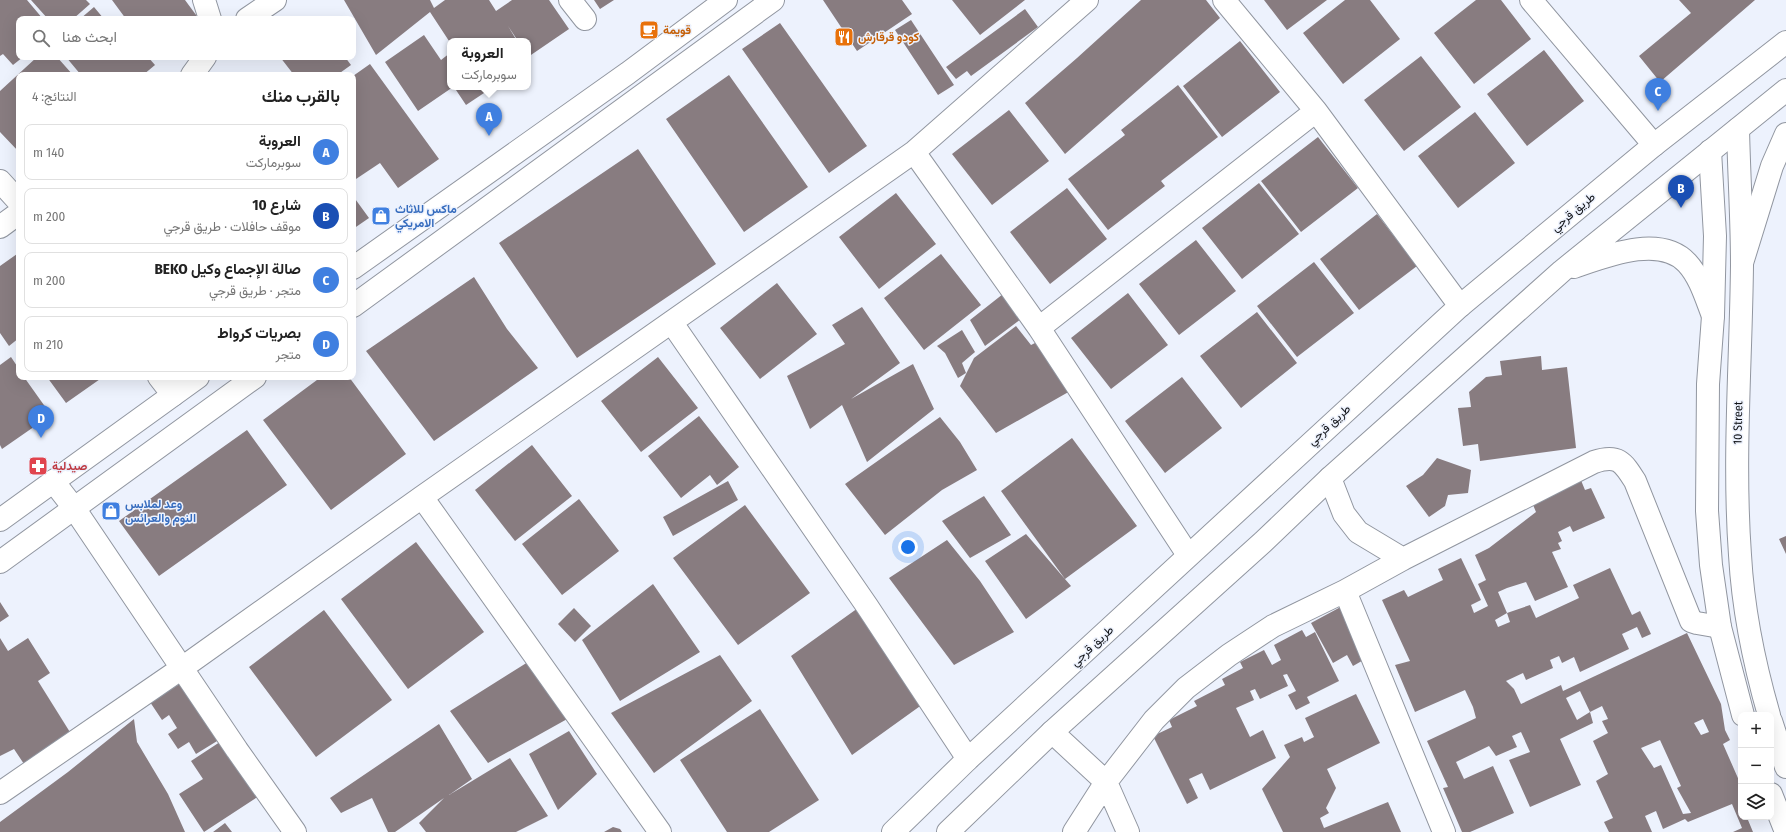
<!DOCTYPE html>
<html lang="ar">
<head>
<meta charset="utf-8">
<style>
  :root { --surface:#fff; --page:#f6f6f6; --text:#222; --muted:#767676; --line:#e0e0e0; --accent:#b45309 }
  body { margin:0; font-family:"Fira Sans Condensed",Vazirmatn,sans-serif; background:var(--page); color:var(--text); direction:rtl }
  .controls { position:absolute; right:12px; bottom:12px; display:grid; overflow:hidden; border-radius:8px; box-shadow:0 4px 16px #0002 }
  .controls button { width:36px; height:36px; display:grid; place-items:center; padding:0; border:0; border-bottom:1px solid var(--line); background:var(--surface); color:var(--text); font:20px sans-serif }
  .you { position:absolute; left:908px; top:547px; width:14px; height:14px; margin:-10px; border:3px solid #fff; border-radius:50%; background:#1a73e8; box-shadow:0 0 0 6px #1a73e833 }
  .badge { display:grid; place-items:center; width:26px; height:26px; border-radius:50%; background:var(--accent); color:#fff; font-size:13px; font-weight:700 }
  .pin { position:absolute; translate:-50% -33px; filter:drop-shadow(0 1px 2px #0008) }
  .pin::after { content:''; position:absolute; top:21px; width:14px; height:12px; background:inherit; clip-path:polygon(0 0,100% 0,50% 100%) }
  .popup { position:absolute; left:447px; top:38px; width:84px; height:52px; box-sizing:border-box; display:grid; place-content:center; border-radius:8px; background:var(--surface); filter:drop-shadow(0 1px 3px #0005); font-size:13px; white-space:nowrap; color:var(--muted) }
  .popup b { font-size:15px; color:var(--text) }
  .popup::after { content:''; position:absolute; left:50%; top:100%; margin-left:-8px; border:8px solid transparent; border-top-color:var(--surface) }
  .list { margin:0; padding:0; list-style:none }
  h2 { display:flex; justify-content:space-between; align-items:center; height:52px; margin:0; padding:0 16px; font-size:17px }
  h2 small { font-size:13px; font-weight:400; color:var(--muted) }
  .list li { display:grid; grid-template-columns:26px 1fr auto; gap:12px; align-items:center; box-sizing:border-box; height:56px; margin:0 8px 8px; padding:0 8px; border:1px solid var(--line); border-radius:8px }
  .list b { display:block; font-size:15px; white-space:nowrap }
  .list p { margin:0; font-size:13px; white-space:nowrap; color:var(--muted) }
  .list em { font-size:13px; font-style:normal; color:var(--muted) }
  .icon { flex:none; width:22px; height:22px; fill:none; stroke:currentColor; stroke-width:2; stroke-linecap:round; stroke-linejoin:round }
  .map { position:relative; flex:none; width:1786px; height:832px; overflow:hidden; direction:ltr }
  .search { position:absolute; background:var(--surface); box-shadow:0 4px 16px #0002; left:16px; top:16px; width:340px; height:44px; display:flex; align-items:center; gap:10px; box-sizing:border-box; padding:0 14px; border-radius:8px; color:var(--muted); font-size:15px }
  .panel { position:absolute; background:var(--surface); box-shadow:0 4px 16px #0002; left:16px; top:72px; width:340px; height:308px; border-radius:8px; direction:rtl }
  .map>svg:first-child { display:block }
</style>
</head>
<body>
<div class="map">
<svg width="1786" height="832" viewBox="0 0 1786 832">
  <rect width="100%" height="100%" fill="#edf2fd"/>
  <path fill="#887c80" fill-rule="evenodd" d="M0,0h27l16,19h-24v38h4l-10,8 -10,-11 -3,2z
    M31,0h55l4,4 -17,15h-25z
    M112,0h73l14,19h-73z
    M344,0h86l4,8 11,-8h44l7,11 16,-11h37l20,29 -41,28v-16h-10l-10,-15 9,15h-68l-19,-29 -54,43z
    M594,0h20l-14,9z
    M823,0h79l10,14 -55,37z
    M952,0h73l-45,35z
    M1141,0h65l14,18 -155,136 -40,-51 52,-45z
    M1264,0h63l-40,30z
    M1345,0h25l30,39 -57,45 -40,-51z
    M1476,0h25l30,39 -57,45 -40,-51z
    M1679,0h76l-95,82 -21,-26 52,-43z
    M94,7l10,12h-24z
    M1025,9l13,18 -67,49 -4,-5 -11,8 -10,-12z
    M911,20l43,65 -16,10 -43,-65z
    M780,23l87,123 -38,27 -87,-124z
    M424,35l17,25 9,-7v34h3l-35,24 -33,-49z
    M1240,41l40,51 -58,45 -39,-51z
    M1544,50l40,51 -57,45 -40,-52z
    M1421,56l40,51 -57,44 -40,-51z
    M37,57h20l16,18h-54v77l-19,-20v-41z
    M66,57h82l7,8 -12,10h-62z
    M280,57h65l6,8 -14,10h-43z
    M370,64l69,95 -41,29 -18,-25 -27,18v-105z
    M729,75l79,112 -64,45 -78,-113z
    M1178,85l40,52 -57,44 4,5 -57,44 -40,-51 57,-44 -4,-5z
    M454,87h39l-27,18z
    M1009,110l40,51 -57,44 -40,-51z
    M1475,112l40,51 -57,45 -40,-52z
    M1318,137l40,51 -57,44 -40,-51z
    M638,149l78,115 -139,94 -78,-115z
    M1259,183l40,51 -57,45 -40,-51z
    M1067,188l40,51 -57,45 -40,-52z
    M896,193l40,51 -57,45 -40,-52z
    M353,196l16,22 -16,11z
    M1377,214l40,52 -58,44 -39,-51z
    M1196,240l40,51 -57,44 -40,-51z
    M17,254l2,2v82l-10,8 -9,-13v-67z
    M941,254l40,51 -57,45 -40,-52z
    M1314,262l40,51 -57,44 -40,-51z
    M474,277l33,52 31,39 -104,73 -68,-90z
    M777,283l40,51 -57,45 -40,-51z
    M1128,293l40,52 -57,44 -40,-51z
    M1003,294l18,25 -36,27 -15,-26z
    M862,307l38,56 -49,36 62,-35 21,45 -67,53 -25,-57 -32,24 -23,-53 58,-32 -13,-19z
    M1257,312l40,51 -56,45 -41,-52z
    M1016,326l15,19 10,-5 31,50 -76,43 -36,-47 14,-28z
    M962,330l13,22 -13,11 4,10 -8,5 -13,-25 -8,-7z
    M1541,356l1,14 25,-3 9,81 -96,13 -2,-17 -15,2 -5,-38 13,-1 -2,-15 17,-15 16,-2 -2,-14z
    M11,357l8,12v8h5l27,38 -49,34 -2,-4v-80z
    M658,357l40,51 -57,44 -40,-51z
    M47,377h56l-37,26z
    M321,377h28l57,77 -75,56 -68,-90z
    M1182,377l40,51 -57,45 -40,-52z
    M699,416l40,51 -22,18 -7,-10 -29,23 -33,-42z
    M940,417l20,25 17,28 -35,20 -57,45 -40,-51z
    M247,430l40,55 -128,91 -40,-55z
    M1072,438l65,88 -72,53 -64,-88z
    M532,445l40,51 -57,45 -40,-51z
    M1437,458l34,12 -3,23 -20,2 -3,11 -16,11 -23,-31 17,-11z
    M1580,478l5,12 6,-2 14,30 -32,14 -3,-6 -12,6 4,9 -4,2 3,6 -9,3 16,35 -33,14 -9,-19 -19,6 -9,4 9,21 -12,7 3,7 12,-5 -3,-9 23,-8 6,13 43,-20 -6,-13 37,-17 22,47 8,-4 11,23 -9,4 -5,-11 -15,7 7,15 -49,23 -6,-15 -12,6 -3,-7 -9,4 3,8 -27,12 -3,-7 -17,8 8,8 7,15 40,-19 2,6 124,-58 34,71 4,26 5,10 -7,4 18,41v32h15l-8,3 5,12h-20l9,-4 -10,-24 -44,18 -3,-3 -22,10 -7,-18 -11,5 7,16h-43l-5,-10 9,-4 -17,-37 12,-7 -15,-33 15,-8 -6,-12 6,-2 -6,-13 -12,6 -10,-21 -14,7 11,22 13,-8 3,11 -33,16 21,46 -51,22 -21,-47 21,-8 -9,-20 -9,4 5,11 -21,9 -7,-10 -33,16 8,17 29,-13 21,47 -44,19h-8l-19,-44 5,-1 -21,-46 49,-23 -3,-11 -8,-17 -50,22 -20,-47 15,-4 -28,-61 22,-10 4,7 35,-17 -5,-11 23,-11 20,42 -10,5 3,8 14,-7 -10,-22 8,-4 -11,-25 14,-7 47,-36 -5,-12zM1703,719l6,13 -8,3 -7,-12zM1660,740l21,46 -4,2 14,25 -8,1 -22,-49 -7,3 -13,-20z
    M728,481l10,19 -65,36 -10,-19z
    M984,496l27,39 -41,23 -28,-37z
    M579,499l40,52 -57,44 -40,-51z
    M745,505l65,88 -72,52 -65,-87z
    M1026,534l45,52 -45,33 -41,-58z
    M1786,536v18l-7,-15z
    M947,540l33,41 34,51 -60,33 -65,-87z
    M416,542l68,90 -76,57 -67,-90z
    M653,584l47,68 -80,49 -38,-61z
    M0,602l9,14 -9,6z
    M1348,603l19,55 -14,8 -6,-11 -14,8 -22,-40z
    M574,608l17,18 -16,16 -17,-18z
    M858,608l65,96 -71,51 -61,-99z
    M324,610l68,90 -76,57 -67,-90z
    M1302,630l4,7 9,-5 24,49 -32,16 3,6 -14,7 -8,-15 8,-4 -9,-17 -4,1 5,11 -28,13 -5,-10 -5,2 4,9 -18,8 14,29 13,-7 13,28 -66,32 -8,-17 -13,6 9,19 -11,6 -34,-68 19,-9 -3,-7 28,-14 -3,-5 31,-16 -3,-6 21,-11 -3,-6 24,-12 8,15 9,-5 -7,-15z
    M0,638l8,13 20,-13 22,35 -12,8 35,56 -47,30 -12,-18 -14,7z
    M720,655l32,46 -98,72 -43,-60z
    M528,662l41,56 -81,45 -38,-52z
    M186,680l36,58 -26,16 -7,-12 -11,7 -10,-15 9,-6 -8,-13 -7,5 -12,-18z
    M1356,694l24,49 -53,26 9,19 -10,20 3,5 -9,5 4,10 64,-26 13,30h-118l-21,-43 28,-32 -6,-12 18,-8 2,5 10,-5 -9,-19z
    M760,709l59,91 -50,32h-42l-47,-72z
    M134,719l3,23 31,52 17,38h-185v-10l68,-50z
    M439,724l33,55 -23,16 61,-37 38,58 -32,16h-90l-7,-9 25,-25 -49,34h-7l-16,-34 -31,15 -11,-15z
    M569,731l28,43 -39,36 -29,-56z
    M226,738l36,56 -58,38 -25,-38 24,-15 -12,-18z
    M225,823l7,9h-19z
    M613,827l7,2 2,3h-18z"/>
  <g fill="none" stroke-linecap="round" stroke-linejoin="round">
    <defs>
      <path id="minor" d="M204,0l6,19
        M570,0l15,19
        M1224,0l92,111 144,195
        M1531,0l123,145
        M247,19l28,-19
        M192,75l13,-18
        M914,152l125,176 149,227
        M0,181l19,21
        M0,227l19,-14
        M672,323l195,283 101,153
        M1039,328l277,-217
        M159,377l14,18
        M1330,478l14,36 14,18 45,27
        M53,481l21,27 163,242 58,82
        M422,497l238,335
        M1052,732l54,50 22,50
        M0,793l182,-125 240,-171 492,-345 173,-152
        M1074,832l32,-50 48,-62 32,-32 43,-33 44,-29 72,-35
        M1444,832l-99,-241 58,-32 191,-97c24,-8 29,0 41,19l56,140 6,2 23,4"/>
      <path id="major" d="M1738,129c1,45 4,91 4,136 -1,96 -9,193 -2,290 3,54 14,108 29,160
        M1710,151l5,85 -2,80 -5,68 -1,127 4,54 9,62 23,88
        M353,268l275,-195 98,-73
        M353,306l420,-306
        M0,520l198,-143
        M0,562l255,-185
        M1771,721l15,46
        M1771,794l15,38"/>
      <path id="highway" d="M1742,263l30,-97 14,-32
        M1574,267c32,-11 86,-33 113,-4 13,14 19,35 26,53
        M893,832l75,-73 492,-453 194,-161 132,-103
        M948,832l104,-100 211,-190 67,-64 232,-207 224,-181"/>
    </defs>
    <use href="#minor" stroke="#9196a0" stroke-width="24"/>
    <use href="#major" stroke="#9196a0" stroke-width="24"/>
    <use href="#highway" stroke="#9196a0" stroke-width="24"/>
    <use href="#minor" stroke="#fff" stroke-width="22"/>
    <use href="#major" stroke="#fff" stroke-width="22"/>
    <use href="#highway" stroke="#fff" stroke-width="22"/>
  </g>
  <defs>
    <symbol id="cafe-square" viewBox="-11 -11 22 22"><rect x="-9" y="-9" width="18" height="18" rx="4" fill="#e8710a" stroke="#edf2fd"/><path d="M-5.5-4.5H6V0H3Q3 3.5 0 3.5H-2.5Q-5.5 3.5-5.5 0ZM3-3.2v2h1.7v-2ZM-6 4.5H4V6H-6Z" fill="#fff"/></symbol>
    <symbol id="restaurant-square" viewBox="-11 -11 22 22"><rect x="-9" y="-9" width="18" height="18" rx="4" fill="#e8710a" stroke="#edf2fd"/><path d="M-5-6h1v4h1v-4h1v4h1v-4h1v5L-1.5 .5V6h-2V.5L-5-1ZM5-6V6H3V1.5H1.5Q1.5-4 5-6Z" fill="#fff"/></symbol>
    <symbol id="shop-square" viewBox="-11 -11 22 22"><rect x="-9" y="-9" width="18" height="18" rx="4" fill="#3f7fe0" stroke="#edf2fd"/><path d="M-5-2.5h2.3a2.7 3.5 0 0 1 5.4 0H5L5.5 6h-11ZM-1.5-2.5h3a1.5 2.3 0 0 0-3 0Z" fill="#fff"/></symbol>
    <symbol id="pharmacy-square" viewBox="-11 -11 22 22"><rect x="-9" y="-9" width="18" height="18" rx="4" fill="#e0444e" stroke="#edf2fd"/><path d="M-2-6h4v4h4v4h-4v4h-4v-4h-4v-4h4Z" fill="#fff"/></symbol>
  </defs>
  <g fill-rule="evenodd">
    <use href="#cafe-square" x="638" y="19" width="22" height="22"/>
    <use href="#restaurant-square" x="833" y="26" width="22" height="22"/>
    <use href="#shop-square" x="370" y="205" width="22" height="22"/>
    <use href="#pharmacy-square" x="27" y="455" width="22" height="22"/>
    <use href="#shop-square" x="100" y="500" width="22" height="22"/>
  </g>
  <g text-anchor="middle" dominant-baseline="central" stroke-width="3" stroke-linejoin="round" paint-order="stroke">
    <g font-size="12" font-weight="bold" fill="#c56008" stroke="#edf2fd" text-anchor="start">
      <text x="663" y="30">قويمة</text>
      <text x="858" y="37">كودو قرقارش</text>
    </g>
    <g font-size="12" font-weight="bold" fill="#366cbe" stroke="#edf2fd" text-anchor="start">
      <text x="395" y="209">ماكس للاثاث<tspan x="395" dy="14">الامريكي</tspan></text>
      <text x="125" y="504">وعد لملابس<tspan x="125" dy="14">النوم والعرائس</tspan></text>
    </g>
    <g font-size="12" fill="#121418" stroke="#edf2fd">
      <text transform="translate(1573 212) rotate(-40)">طريق قرجي</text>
      <text transform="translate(1738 423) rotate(-89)">10 Street</text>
      <text transform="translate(1329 425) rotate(-43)">طريق قرجي</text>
      <text transform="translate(1092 646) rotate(-43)">طريق قرجي</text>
    </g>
    <g font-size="12" font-weight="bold" fill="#be3a42" stroke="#edf2fd" text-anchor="start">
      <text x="52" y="466">صيدلية</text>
    </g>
  </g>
</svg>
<div class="controls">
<button>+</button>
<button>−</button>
<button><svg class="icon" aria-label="layers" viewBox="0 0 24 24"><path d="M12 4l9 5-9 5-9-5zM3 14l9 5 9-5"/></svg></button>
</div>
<div class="you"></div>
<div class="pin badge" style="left:489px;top:136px;background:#3f7fe0">A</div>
<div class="popup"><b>العروبة</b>سوبرماركت</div>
<div class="pin badge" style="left:1681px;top:208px;background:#1a4fb4">B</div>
<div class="pin badge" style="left:1658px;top:111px;background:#3f7fe0">C</div>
<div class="pin badge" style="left:41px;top:438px;background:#3f7fe0">D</div>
<div class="search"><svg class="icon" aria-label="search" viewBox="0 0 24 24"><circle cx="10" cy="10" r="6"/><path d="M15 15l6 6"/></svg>ابحث هنا</div>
<section class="panel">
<h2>بالقرب منك<small>النتائج: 4</small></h2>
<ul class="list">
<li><span class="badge" style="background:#3f7fe0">A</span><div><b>العروبة</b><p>سوبرماركت</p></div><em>140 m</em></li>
<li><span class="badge" style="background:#1a4fb4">B</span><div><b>شارع 10</b><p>موقف حافلات · طريق قرجي</p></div><em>200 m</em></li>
<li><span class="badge" style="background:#3f7fe0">C</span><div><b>صالة الإجماع وكيل BEKO</b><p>متجر · طريق قرجي</p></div><em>200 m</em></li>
<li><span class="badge" style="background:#3f7fe0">D</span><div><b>بصريات كرواط</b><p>متجر</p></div><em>210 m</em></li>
</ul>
</section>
</div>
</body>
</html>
